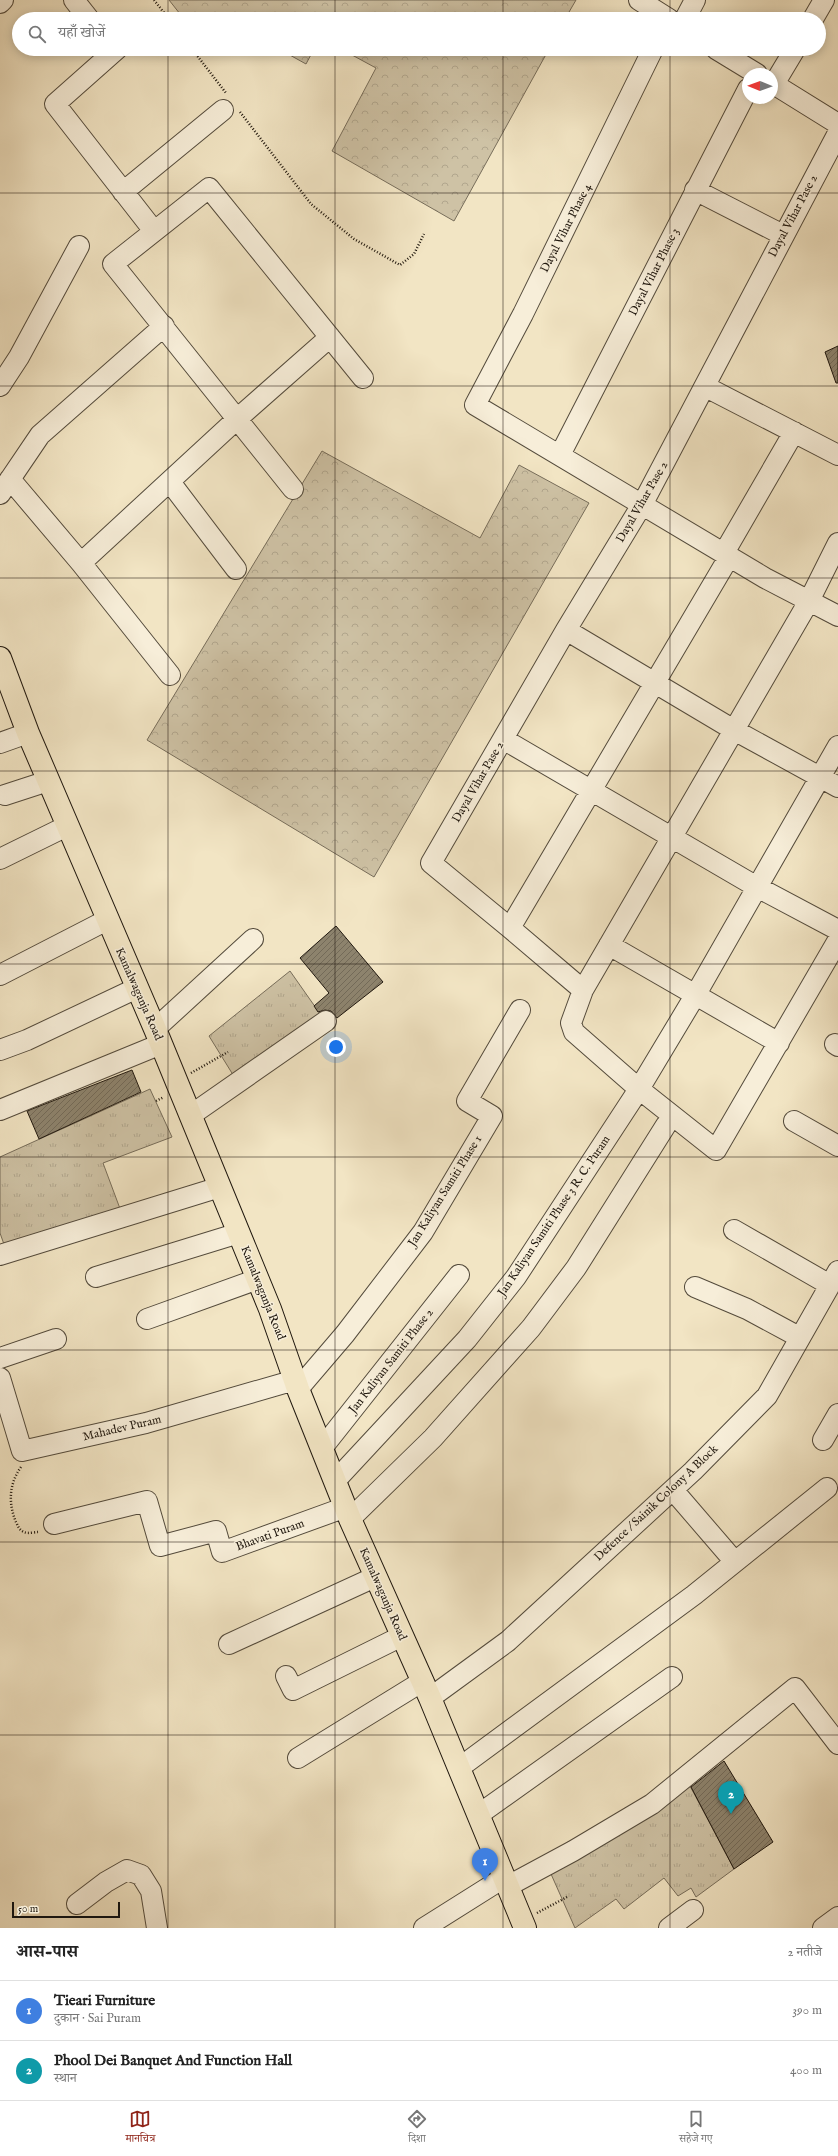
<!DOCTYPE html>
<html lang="hi">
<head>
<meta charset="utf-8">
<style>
  :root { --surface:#fff; --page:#f6f6f6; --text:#222; --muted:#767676; --line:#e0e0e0; --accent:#8f2418 }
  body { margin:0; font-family:"IM FELL English","Noto Serif Devanagari",serif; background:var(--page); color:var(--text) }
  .compass { position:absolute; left:742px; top:68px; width:36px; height:36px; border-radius:50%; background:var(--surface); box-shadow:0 2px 10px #0003; rotate:271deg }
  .scale { position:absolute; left:12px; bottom:10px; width:108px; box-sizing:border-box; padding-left:4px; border:2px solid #20180f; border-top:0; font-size:11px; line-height:14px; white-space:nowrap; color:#20180f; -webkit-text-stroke:3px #f7eed9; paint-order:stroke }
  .you { position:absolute; left:336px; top:1047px; width:14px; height:14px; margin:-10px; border:3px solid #fff; border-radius:50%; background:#1a73e8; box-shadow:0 0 0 6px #1a73e833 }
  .badge { display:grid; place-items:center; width:26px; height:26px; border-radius:50%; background:var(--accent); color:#fff; font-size:13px; font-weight:700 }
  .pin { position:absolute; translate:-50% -33px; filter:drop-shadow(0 1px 2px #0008) }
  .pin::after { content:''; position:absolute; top:21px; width:14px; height:12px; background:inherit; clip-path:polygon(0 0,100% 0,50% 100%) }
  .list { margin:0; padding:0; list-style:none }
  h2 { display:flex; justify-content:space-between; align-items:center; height:52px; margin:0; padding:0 16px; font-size:17px }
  h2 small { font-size:13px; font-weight:400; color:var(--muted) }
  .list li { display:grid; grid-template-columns:26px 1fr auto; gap:12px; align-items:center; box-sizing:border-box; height:60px; padding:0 16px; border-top:1px solid var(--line) }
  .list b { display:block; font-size:15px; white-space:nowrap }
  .list p { margin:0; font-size:13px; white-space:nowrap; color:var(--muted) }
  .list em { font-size:13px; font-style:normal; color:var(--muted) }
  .icon { flex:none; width:22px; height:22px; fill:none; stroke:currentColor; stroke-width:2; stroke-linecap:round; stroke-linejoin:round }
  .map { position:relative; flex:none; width:838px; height:1928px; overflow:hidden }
  .search { position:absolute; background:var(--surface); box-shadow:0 2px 10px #0003; left:12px; right:12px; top:12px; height:44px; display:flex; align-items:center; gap:10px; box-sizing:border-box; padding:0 14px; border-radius:22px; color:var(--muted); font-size:15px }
  .sheet { height:172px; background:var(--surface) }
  nav { display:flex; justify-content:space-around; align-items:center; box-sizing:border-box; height:56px; border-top:1px solid var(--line); background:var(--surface); font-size:11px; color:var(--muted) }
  nav a { display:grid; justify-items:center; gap:2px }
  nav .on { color:var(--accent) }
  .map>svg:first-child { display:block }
</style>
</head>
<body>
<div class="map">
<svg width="838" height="1928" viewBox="0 0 838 1928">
  <defs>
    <pattern id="grass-tufts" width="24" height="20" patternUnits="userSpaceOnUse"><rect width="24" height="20" fill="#cec2a5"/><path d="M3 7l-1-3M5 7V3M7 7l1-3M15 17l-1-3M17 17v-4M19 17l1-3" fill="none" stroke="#b1a68d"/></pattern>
    <pattern id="forest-crowns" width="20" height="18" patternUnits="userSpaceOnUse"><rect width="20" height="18" fill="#cec2a5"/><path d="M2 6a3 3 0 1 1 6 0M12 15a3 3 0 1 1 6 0" fill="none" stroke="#b1a68d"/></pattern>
    <pattern id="building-hatch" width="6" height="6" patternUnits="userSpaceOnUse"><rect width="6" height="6" fill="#8d836d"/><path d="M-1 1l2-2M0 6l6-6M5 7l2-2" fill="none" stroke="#736a58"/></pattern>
  </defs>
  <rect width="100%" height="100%" fill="#f2e5c4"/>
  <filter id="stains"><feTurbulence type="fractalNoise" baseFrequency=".005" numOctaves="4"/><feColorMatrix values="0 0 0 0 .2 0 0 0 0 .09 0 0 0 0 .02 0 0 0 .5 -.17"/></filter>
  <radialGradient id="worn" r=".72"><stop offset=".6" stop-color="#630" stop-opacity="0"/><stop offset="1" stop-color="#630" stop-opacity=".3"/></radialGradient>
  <path fill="url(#grass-tufts)" stroke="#776d5a" d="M290,971l33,47 -88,60 -26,-42z
    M150,1089l22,48 -69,26 19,51 -116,36 -6,-17v-76z
    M690,1786l44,83 -38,28 -5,-9 -13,8 -14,-18 -40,31 -8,-10 -41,29 -24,-54z"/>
  <path fill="url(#forest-crowns)" stroke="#776d5a" d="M169,0h407l-11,19h-381z
    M279,49h35l-8,15z
    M341,49h208l-95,172 -122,-70 44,-83z
    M322,451l158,87 39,-73 70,38 -215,374 -227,-137z"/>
  <path fill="url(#building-hatch)" stroke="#20180f" d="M838,346v37h-2l-11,-31z
    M336,926l47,56 -46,36 -6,-7 -6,-1 -7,2 -4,-6 15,-13 -29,-35z
    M132,1070l9,22 -102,47 -12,-28z
    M724,1761l49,81 -39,27 -43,-82z"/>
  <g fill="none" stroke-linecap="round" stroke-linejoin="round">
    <defs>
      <path id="minor" d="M74,0l15,19
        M639,0l30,19
        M0,3l3,-3
        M685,19l10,-19
        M813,19l11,-19
        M117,49l-62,55 99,127
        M653,49l-130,265 -48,91 290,173 73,38
        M716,49l41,25
        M772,83l66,41
        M774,84l21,-35
        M838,133l-195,370 -77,127 -135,233 79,65 73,62 -12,33 3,9 65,57 77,61 122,-210
        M695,190l88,45
        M123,192l100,-82
        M0,386l19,-29 60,-111
        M706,387l132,68
        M560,455l188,-366
        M10,479l71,84 89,112
        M170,482l66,87
        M293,489l-180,-225 96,-76 154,190
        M0,494l40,-59 124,-109
        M724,553l70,-121
        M81,563l156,-144 93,-82
        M566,630l168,100 104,57
        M503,739l254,148 81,43
        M0,743l28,-10
        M5,795l43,-14
        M0,859l67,-33
        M510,928l219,-371
        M609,945l170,98
        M0,975l107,-55
        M583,990l226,-389 29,-58
        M155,1029l98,-90
        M835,1044l3,2
        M0,1050l27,-10 110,-52
        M0,1110l161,-66
        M191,1115l135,-94
        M794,1121l44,25
        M734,1230l96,55
        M0,1255l220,-68
        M96,1277l143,-44
        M695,1287l52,22 52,28
        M147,1319l111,-40
        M0,1358l56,-19
        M0,1378l22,73 124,-28 149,-43
        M298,1389l47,-55 78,-102 69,-116 -25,-15 53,-91
        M823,1440l15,-26
        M323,1447l136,-172
        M335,1481l132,-142 49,-62 123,-188 57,-95 142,-248
        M673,1490l62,72
        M350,1519l83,-81 98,-110 45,-60 90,-143
        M54,1524l93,-23 13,45 56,-15 6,21 124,-45
        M229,1644l146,-67
        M286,1676l7,14 109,-54
        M430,1698l78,-57 185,-170 74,-75 71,-125
        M298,1758l125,-77
        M459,1768l235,-173 133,-107
        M478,1815l194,-138
        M508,1886l65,-35 79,-47 143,-116 43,56
        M77,1904l29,-22 21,-12 14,5 10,16 6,37
        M424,1928l81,-51
        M669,1928l24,-18
        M823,1928l15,-11"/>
      <path id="major" d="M0,658l28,75 127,296 115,280 28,80 52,130 80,179 95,230"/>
    </defs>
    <use href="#minor" stroke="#544b3c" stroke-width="22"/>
    <use href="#major" stroke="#20180f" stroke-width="24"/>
    <path stroke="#20180f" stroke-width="2.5" stroke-dasharray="1 2" stroke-linecap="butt" d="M154,0l15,19
      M192,49l34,44
      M240,112l71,92 43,35 46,26 14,-11 10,-20
      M191,1073l37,-21
      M156,1101l8,-4
      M21,1467c-12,17 -13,36 -5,55 2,4 3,8 8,10 4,2 11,0 15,0
      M537,1913l30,-16"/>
    <use href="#minor" stroke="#f7eed9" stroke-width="20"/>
    <use href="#major" stroke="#f2e5c4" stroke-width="22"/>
  </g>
  <path fill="none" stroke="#20180f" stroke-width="1" stroke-opacity="0.55" d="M168,0v19M335,0v19M503,0v19M670,0v19M168,49v1879M335,49v1879M503,49v1879M670,49v1879M0,193h838M0,386h838M0,578h838M0,771h838M0,964h838M0,1157h838M0,1350h838M0,1542h838M0,1735h838"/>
  <g text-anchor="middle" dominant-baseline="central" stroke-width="3" stroke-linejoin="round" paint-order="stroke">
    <g font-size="12" fill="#20180f" stroke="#f7eed9">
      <text transform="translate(793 216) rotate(-62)">Dayal Vihar Pase 2</text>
      <text transform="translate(566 228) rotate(-63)">Dayal Vihar Phase 4</text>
      <text transform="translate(654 272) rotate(-63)">Dayal Vihar Phase 3</text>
      <text transform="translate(642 502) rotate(-60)">Dayal Vihar Pase 2</text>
      <text transform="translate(478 782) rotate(-60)">Dayal Vihar Pase 2</text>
      <text transform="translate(139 994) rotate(66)">Kamalwaganja Road</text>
      <text transform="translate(445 1191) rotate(-58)">Jan Kaliyan Samiti Phase 1</text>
      <text transform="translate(554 1216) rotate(-56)">Jan Kaliyan Samiti Phase 3 R. C. Puram</text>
      <text transform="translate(263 1293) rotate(68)">Kamalwaganja Road</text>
      <text transform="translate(391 1361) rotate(-52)">Jan Kaliyan Samiti Phase 2</text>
      <text transform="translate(122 1428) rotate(-13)">Mahadev Puram</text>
      <text transform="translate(656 1503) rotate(-43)">Defence / Sainik Colony A Block</text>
      <text transform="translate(270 1535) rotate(-20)">Bhavati Puram</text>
      <text transform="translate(383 1594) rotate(66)">Kamalwaganja Road</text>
    </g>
  </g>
  <rect width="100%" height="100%" filter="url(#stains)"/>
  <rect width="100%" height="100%" fill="url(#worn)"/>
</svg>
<svg class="compass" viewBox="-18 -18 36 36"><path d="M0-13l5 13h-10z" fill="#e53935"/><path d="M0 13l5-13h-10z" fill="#767676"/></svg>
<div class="scale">50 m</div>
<div class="you"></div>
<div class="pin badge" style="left:485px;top:1881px;background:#3f7fe0">1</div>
<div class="pin badge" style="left:731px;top:1814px;background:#0f9aa8">2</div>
<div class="search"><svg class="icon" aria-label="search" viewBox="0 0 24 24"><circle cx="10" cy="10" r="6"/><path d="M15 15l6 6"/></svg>यहाँ खोजें</div>
</div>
<section class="sheet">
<h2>आस-पास<small>2 नतीजे</small></h2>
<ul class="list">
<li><span class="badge" style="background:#3f7fe0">1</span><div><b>Tieari Furniture</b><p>दुकान · Sai Puram</p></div><em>390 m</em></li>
<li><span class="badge" style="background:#0f9aa8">2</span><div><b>Phool Dei Banquet And Function Hall</b><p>स्थान</p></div><em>400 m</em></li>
</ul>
</section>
<nav>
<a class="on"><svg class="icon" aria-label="map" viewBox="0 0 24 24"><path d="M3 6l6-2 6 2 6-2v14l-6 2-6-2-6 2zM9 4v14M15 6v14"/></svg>मानचित्र</a>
<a><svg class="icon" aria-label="directions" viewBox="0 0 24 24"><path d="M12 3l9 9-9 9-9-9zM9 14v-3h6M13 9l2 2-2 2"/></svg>दिशा</a>
<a><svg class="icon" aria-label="saved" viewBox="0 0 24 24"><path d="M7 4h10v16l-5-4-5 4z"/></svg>सहेजे गए</a>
</nav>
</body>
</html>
